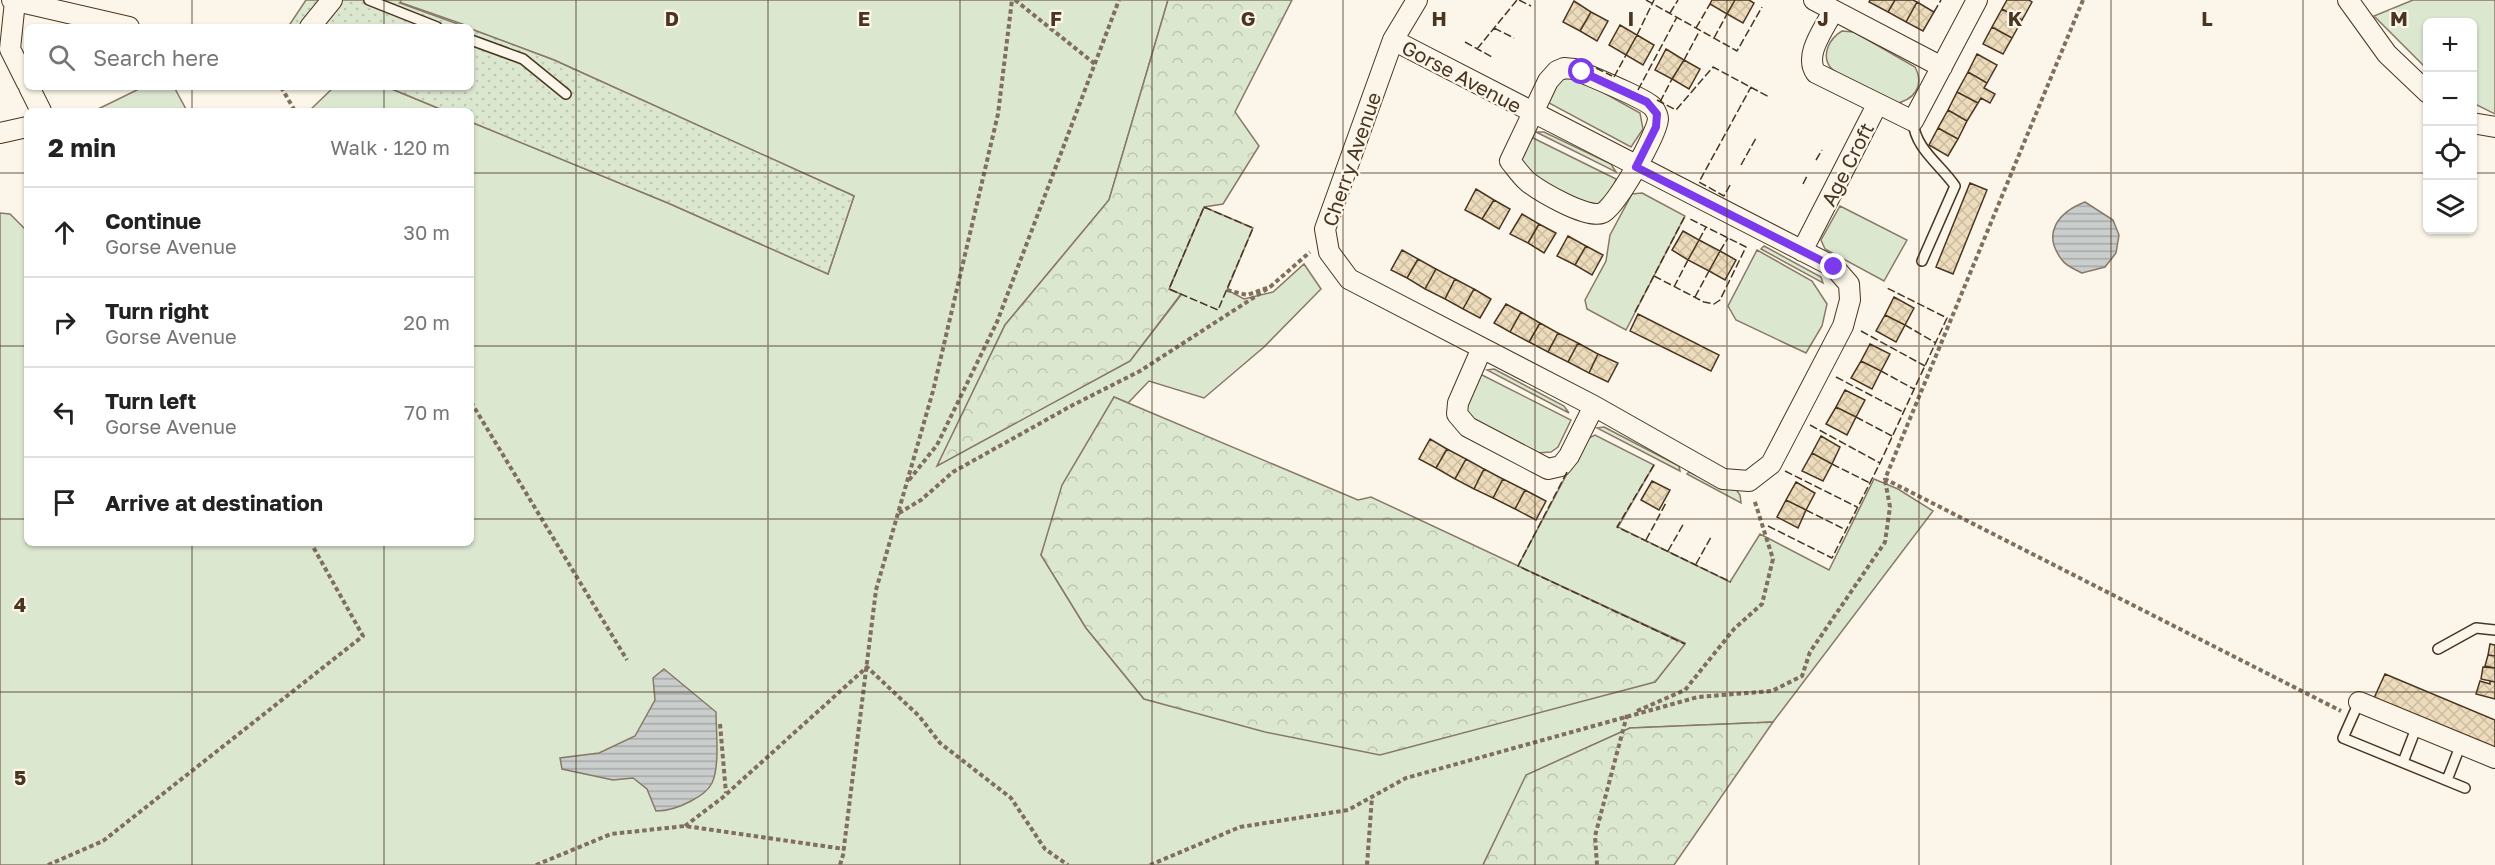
<!DOCTYPE html>
<html lang="en">
<head>
<meta charset="utf-8">
<style>
  :root { --surface:#fff; --page:#f6f6f6; --text:#222; --muted:#767676; --line:#e0e0e0 }
  body { margin:0; font-family:"Golos Text",sans-serif; background:var(--page); color:var(--text) }
  .controls { position:absolute; right:18px; top:18px; display:grid; overflow:hidden; border-radius:9px; box-shadow:0 2px 4px #0004 }
  .controls button { width:54px; height:54px; display:grid; place-items:center; padding:0; border:0; border-bottom:2px solid var(--line); background:var(--surface); color:var(--text); font:30px sans-serif }
  .stop { position:absolute; width:18px; height:18px; margin:-14px; border:4px solid #7c3aed; border-radius:50%; background:#fff }
  .stop.end { background:#7c3aed; border-color:#fff; box-shadow:0 2px 6px #0008 }
  .list { margin:0; padding:0; list-style:none }
  h2 { display:flex; justify-content:space-between; align-items:center; height:78px; margin:0; padding:0 24px; font-size:26px }
  h2 small { font-size:20px; font-weight:400; color:var(--muted) }
  .list li { display:grid; grid-template-columns:39px 1fr auto; gap:18px; align-items:center; box-sizing:border-box; height:90px; padding:0 24px; border-top:2px solid var(--line) }
  .list b { display:block; font-size:22px; white-space:nowrap }
  .list p { margin:0; font-size:20px; white-space:nowrap; color:var(--muted) }
  .list em { font-size:20px; font-style:normal; color:var(--muted) }
  .icon { flex:none; width:33px; height:33px; fill:none; stroke:currentColor; stroke-width:2; stroke-linecap:round; stroke-linejoin:round }
  .map { position:relative; flex:none; width:2495px; height:865px; overflow:hidden }
  .search { position:absolute; background:var(--surface); box-shadow:0 2px 4px #0004; left:24px; top:24px; width:450px; height:66px; display:flex; align-items:center; gap:15px; box-sizing:border-box; padding:0 21px; border-radius:9px; color:var(--muted); font-size:22px }
  .panel { position:absolute; background:var(--surface); box-shadow:0 2px 4px #0004; left:24px; top:108px; width:450px; height:438px; border-radius:9px }
  .map>svg:first-child { display:block }
</style>
</head>
<body>
<div class="map">
<svg width="2495" height="865" viewBox="0 0 2495 865">
  <defs>
    <pattern id="forest-crowns" width="20" height="18" patternUnits="userSpaceOnUse" patternTransform="scale(1.5)"><rect width="20" height="18" fill="#dce7d0"/><path d="M2 6a3 3 0 1 1 6 0M12 15a3 3 0 1 1 6 0" fill="none" stroke="#bec7b2"/></pattern>
    <pattern id="garden-dots" width="8" height="8" patternUnits="userSpaceOnUse" patternTransform="scale(1.5)"><rect width="8" height="8" fill="#dce7d0"/><path d="M2 2h.1M6 6h.1" fill="none" stroke="#bec7b2" stroke-width="1.8" stroke-linecap="round"/></pattern>
    <pattern id="water-rules" width="6" height="5" patternUnits="userSpaceOnUse" patternTransform="scale(1.5)"><rect width="6" height="5" fill="#c9cecd"/><path d="M0 2.5h6" fill="none" stroke="#a5a8a6"/></pattern>
    <pattern id="building-cross-hatch" width="8" height="8" patternUnits="userSpaceOnUse" patternTransform="scale(1.5)"><rect width="8" height="8" fill="#ecdcbc"/><path d="M0 0l8 8M0 8l8-8" fill="none" stroke="#ccbda1"/></pattern>
  </defs>
  <rect width="100%" height="100%" fill="#fbf6e9"/>
  <path fill="#dce7d0" stroke="#887966" stroke-width="1.5" d="M401,0h767l-59,200 -104,125 -67,140 192,-104 51,-66 -12,-6 35,-82 49,21 -26,62 17,9 29,-7 31,-28 17,25 -57,58 -60,51 -55,-17 -21,22 -14,-6 -73,158 45,73 58,71 511,-17 30,-39 -167,-77 67,-126 10,-5 59,30 -36,62 112,55 30,-48 69,36 45,-91 24,10 35,22 -160,211 -143,6 -103,47 -44,90h-1483v-652l10,1 17,17v312h444v-421l197,81 160,71 26,-78 -300,-136 -83,-31v-2l-72,-25z
    M2413,0h82v114l-22,-11 -1,-81h-44l-1,47 -53,-53z
    M1842,31l12,1 61,35c10,19 -1,34 -22,37 -12,-7 -57,-29 -63,-37 -9,-13 0,-29 12,-36z
    M1568,78h9l63,35 3,16 -12,18 -82,-44 -4,-4 13,-18z
    M143,87h31l13,24h-93z
    M334,87h53l58,24h-136z
    M1536,132h8l67,32 5,8z
    M1527,135l89,44c-4,16 -9,26 -26,28l-62,-31 -9,-12z
    M1642,193l43,23 -59,114 -39,-21 -2,-9 21,-39 4,-26 22,-41z
    M1840,206l67,34 -23,41 -59,-32 -4,-9z
    M1764,246l57,31 2,6 -62,-34z
    M1757,250l55,31 15,23 -5,22 -16,27 -70,-33 -8,-14z
    M1494,369l70,37 5,7 -82,-43z
    M1480,374l91,46 -13,27 -7,5 -14,1 -66,-35 -7,-9z
    M1604,427l75,39 1,5 -83,-43z
    M1689,472l28,13 18,3 5,7 1,8 -54,-29z"/>
  <path fill="url(#forest-crowns)" stroke="#887966" stroke-width="1.5" d="M1168,0h124l-57,112 24,34 -36,58 -19,3 -35,82 12,5 -51,67 -193,105 68,-141 104,-125z
    M1114,397l244,103 13,-3 314,147 -30,38 -275,73 -115,-23 -121,-33 -58,-71 -45,-73 21,-70z
    M1773,722l-99,143h-191l43,-90 104,-47z"/>
  <path fill="url(#garden-dots)" stroke="#887966" stroke-width="1.5" d="M306,0h95l-1,3 66,24h-178z
    M471,29l83,31 300,136 -26,78 -160,-71 -197,-81v-11h-26l-58,-24h84z"/>
  <path fill="url(#water-rules)" stroke="#887966" stroke-width="1.5" d="M2085,202l28,18 6,15 -3,18 -11,14 -23,6c-6,-3 -16,-7 -20,-13 -21,-27 -3,-48 23,-58z
    M664,669l52,43c0,19 4,54 -4,71 -4,8 -13,14 -21,18 -11,6 -23,10 -35,10l-9,-22 -14,-11 -20,2 -51,-11 -2,-11 39,-5 36,-17 20,-36 -2,-22z"/>
  <path fill="url(#building-cross-hatch)" stroke="#4a3520" stroke-width="1.5" d="M1712,0h23l-8,14 -17,-10z
    M1735,0h14l5,3 -11,20 -16,-9z
    M1870,0h25l-7,12 -19,-10z
    M1895,0h18l4,2 -11,20 -18,-10z
    M2007,0h22l3,2 -10,18 -20,-11z
    M1574,1l17,11 -11,19 -17,-9z
    M1917,2l17,10 -11,19 -17,-9z
    M2002,9l20,11 -10,18 -20,-11z
    M1591,12l17,9 -11,20 -17,-10z
    M1620,25l17,10 -11,20 -17,-10z
    M1992,27l20,11 -9,16 -20,-10z
    M1637,35l17,10 -11,20 -17,-10z
    M1666,49l18,11 -12,19 -17,-9z
    M1977,54l20,11 -10,18 -19,-11z
    M1684,60l16,9 -11,20 -17,-10z
    M1968,72l19,11 -3,5 11,6 -5,9 -9,-5 -3,5 -21,-11z
    M1957,92l21,11 -11,18 -19,-11z
    M1948,110l19,11 -9,18 -20,-11z
    M1938,128l20,11 -10,17 -19,-11z
    M1970,183l17,7 -34,84 -17,-7z
    M1476,189l18,11 -12,19 -17,-9z
    M1494,200l16,9 -11,20 -17,-10z
    M1522,214l17,10 -11,19 -18,-9z
    M1539,224l17,9 -12,20 -16,-10z
    M1683,231l16,9 -11,20 -16,-10z
    M1568,236l18,10 -11,19 -18,-9z
    M1699,240l21,11 -11,20 -21,-11z
    M1586,246l17,9 -11,20 -17,-10z
    M1402,250l16,9 -11,19 -16,-8z
    M1720,251l16,9 -11,20 -16,-9z
    M1418,259l18,10 -11,20 -18,-11z
    M1436,269l19,10 -10,20 -20,-10z
    M1455,279l19,10 -11,20 -18,-10z
    M1474,289l17,10 -11,19 -17,-9z
    M1894,297l20,11 -9,17 -20,-10z
    M1506,304l15,8 -11,20 -16,-9z
    M1521,312l19,11 -11,19 -19,-10z
    M1638,314l81,41 -8,16 -81,-40z
    M1885,315l20,10 -9,17 -20,-11z
    M1540,323l18,10 -10,19 -19,-10z
    M1558,333l20,10 -10,19 -20,-10z
    M1578,343l20,11 -9,19 -21,-11z
    M1870,344l20,10 -9,17 -20,-10z
    M1598,354l20,9 -10,19 -19,-9z
    M1861,361l20,10 -9,18 -21,-11z
    M1845,390l20,10 -9,17 -20,-10z
    M1836,407l20,10 -9,18 -21,-11z
    M1821,436l19,11 -8,17 -20,-11z
    M1430,439l17,10 -11,19 -17,-9z
    M1447,449l19,10 -11,20 -19,-11z
    M1812,453l20,11 -9,17 -21,-10z
    M1466,459l18,10 -10,20 -19,-10z
    M1484,469l19,10 -10,19 -19,-9z
    M1503,479l22,11 -10,19 -22,-11z
    M1652,481l18,9 -11,20 -18,-10z
    M1796,482l19,11 -9,17 -20,-10z
    M1525,490l21,11 -10,19 -21,-11z
    M1786,500l20,10 -8,18 -21,-11z
    M2490,644l5,1v11l-7,-1z
    M2488,655l7,1v12l-10,-2z
    M2483,667l12,1v14l-14,-3z
    M2385,674l110,46v29l-121,-51z
    M2480,681l10,3v-3l5,1v17l-19,-5z"/>
  <g fill="none" stroke-linecap="round" stroke-linejoin="round">
    <defs>
      <path id="lane" d="M369,0l68,27
        M471,40l52,19 43,35
        M1913,121c2,28 27,43 42,65l-33,75
        M2438,649l38,-21 19,2
        M2359,702l-16,36 122,50
        M2403,762l14,-36
        M2447,780l14,-36"/>
      <path id="street" d="M12,0l117,27
        M1814,0l128,67
        M2348,0l39,54 41,39
        M15,1l-5,48 17,34
        M1833,11c-8,17 -30,44 -17,62l97,48 64,-121
        M310,27l22,-27
        M1393,40l441,227 15,17 1,16 -7,26 -72,138 -22,17 -26,-2 -129,-73 -245,-127 -20,-27 -4,-23 68,-189 24,-40
        M1564,68l10,1c15,7 69,28 79,38 2,3 5,8 5,12 -1,15 -43,90 -56,94 -15,6 -61,-21 -74,-31 -7,-6 -13,-15 -18,-21l38,-80 9,-10z
        M29,87l12,24
        M2472,123l23,4
        M0,133l27,-6
        M1802,251l75,-146
        M1482,348l-24,55 -1,11 11,13 80,42 13,-3 8,-10 25,-50
        M2359,702l136,56"/>
    </defs>
    <use href="#lane" stroke="#4a3520" stroke-width="12"/>
    <use href="#street" stroke="#4a3520" stroke-width="22"/>
    <path stroke="#7f6f5c" stroke-width="4" stroke-dasharray="4.5 3" stroke-linecap="butt" d="M1015,0l80,64
      M2083,0l-198,479 456,232
      M281,87l14,24
      M1227,290l20,5 23,-8 40,-35
      M471,402l156,258
      M909,480l28,-35 60,-123 122,-322
      M899,513l22,-13 32,-28 118,-66 69,-35 130,-84
      M1637,711l48,-21 49,-61 28,-25 11,-45 -19,-60
      M720,724l6,69
      M685,826l37,-28 145,-131 52,49 21,27 71,55 34,51 23,16
      M48,865l55,-24 260,-205 -52,-93
      M536,865l75,-31 74,-8 159,23
      M840,865l3,-10 33,-265 57,-199 65,-277 14,-114
      M1150,865l90,-38 108,-17 58,-32 292,-81 74,-6 30,-15 8,-24 75,-110 5,-35 -5,-27
      M1367,865l5,-68
      M1597,865l-2,-29 32,-121"/>
    <use href="#lane" stroke="#fbf6e9" stroke-width="9"/>
    <use href="#street" stroke="#fbf6e9" stroke-width="20"/>
    <path stroke="#4a3520" stroke-width="1.5" stroke-dasharray="8 3" stroke-linecap="butt" d="M1519,0l12,6
      M1646,0l91,51 25,-44
      M1934,12l7,-12
      M1670,13l8,-13
      M1494,28l20,10
      M1696,28l14,-24
      M1637,35l17,-35
      M1714,38l13,-24
      M1465,42l27,15
      M1477,49l40,-49
      M1684,60l16,-30
      M1596,68l16,8
      M1614,77l12,-22
      M1638,90l39,-73
      M1657,100l19,10 37,-43 56,30
      M1660,102l12,-23
      M1816,160l6,-10
      M1741,165l15,-27
      M1803,184l4,-8
      M1730,185l-6,11 -25,-14 52,-95
      M1204,207l49,21 -35,82 -49,-21z
      M1699,240l7,-13
      M1720,251l8,-13
      M1654,276l50,26 10,2 6,-4 26,-53 -58,-29
      M1674,287l14,-27
      M1695,297l14,-26
      M1635,312l50,-96
      M1905,325l31,18
      M1861,331l64,35
      M1881,371l33,18
      M1836,377l67,35
      M1856,417l36,19
      M1810,425l70,38
      M1832,464l38,19
      M1654,465l-37,62 114,55
      M1785,471l72,36
      M1567,472l-49,94 167,78
      M1806,510l40,20
      M1768,526l64,32 48,-95 67,-145 -62,-31
      M1646,540l21,-39
      M1668,551l16,-28
      M1696,564l15,-27"/>
  </g>
  <g fill="none" stroke-linecap="round" stroke-linejoin="round">
    <path stroke="#7c3aed" stroke-width="8" d="M1582,72l65,30 10,12 -1,13 -20,40 198,100"/>
  </g>
  <path fill="none" stroke="#4a3520" stroke-width="1.5" stroke-opacity="0.55" d="M192,0v27M384,0v27M576,0v865M768,0v865M960,0v865M1152,0v865M1343,0v865M1535,0v865M1727,0v865M1919,0v865M2111,0v865M2303,0v865M192,87v24M384,87v24M0,173h27M471,173h1957M2472,173h23M0,346h27M471,346h2024M0,519h27M471,519h2024M192,543v322M384,543v322M0,692h2495"/>
  <g text-anchor="middle" dominant-baseline="central" stroke-width="4.5" stroke-linejoin="round" paint-order="stroke">
    <g font-size="20" fill="#4a3520" stroke="#fbf6e9">
      <text transform="translate(1462 76) rotate(28)">Gorse Avenue</text>
      <text transform="translate(1351 159) rotate(-71)">Cherry Avenue</text>
      <text transform="translate(1847 164) rotate(-63)">Age Croft</text>
    </g>
  </g>
  <g font-size="20" text-anchor="middle" font-weight="bold" fill="#4a3520" stroke="#fbf6e9" stroke-width="4.5" stroke-linejoin="round" paint-order="stroke">
    <text x="672" y="26">D</text>
    <text x="864" y="26">E</text>
    <text x="1056" y="26">F</text>
    <text x="1248" y="26">G</text>
    <text x="1439" y="26">H</text>
    <text x="1631" y="26">I</text>
    <text x="1823" y="26">J</text>
    <text x="2015" y="26">K</text>
    <text x="2207" y="26">L</text>
    <text x="2399" y="26">M</text>
    <text x="20" y="612">4</text>
    <text x="20" y="785">5</text>
  </g>
</svg>
<div class="controls">
<button>+</button>
<button>−</button>
<button><svg class="icon" aria-label="locate" viewBox="0 0 24 24"><circle cx="12" cy="12" r="6"/><path d="M12 2v4M12 18v4M2 12h4M18 12h4"/></svg></button>
<button><svg class="icon" aria-label="layers" viewBox="0 0 24 24"><path d="M12 4l9 5-9 5-9-5zM3 14l9 5 9-5"/></svg></button>
</div>
<div class="stop" style="left:1582px;top:72px"></div>
<div class="stop end" style="left:1834px;top:267px"></div>
<div class="search"><svg class="icon" aria-label="search" viewBox="0 0 24 24"><circle cx="10" cy="10" r="6"/><path d="M15 15l6 6"/></svg>Search here</div>
<section class="panel">
<h2>2 min<small>Walk · 120 m</small></h2>
<ul class="list">
<li><svg class="icon" aria-label="ahead" viewBox="0 0 24 24"><path d="M12 20V5M6 11l6-6 6 6"/></svg><div><b>Continue</b><p>Gorse Avenue</p></div><em>30 m</em></li>
<li><svg class="icon" aria-label="right" viewBox="0 0 24 24"><path d="M7 20v-9h11M14 6l5 5-5 5"/></svg><div><b>Turn right</b><p>Gorse Avenue</p></div><em>20 m</em></li>
<li><svg class="icon" aria-label="left" viewBox="0 0 24 24"><path d="M17 20v-9H6M10 6l-5 5 5 5"/></svg><div><b>Turn left</b><p>Gorse Avenue</p></div><em>70 m</em></li>
<li><svg class="icon" aria-label="arrive" viewBox="0 0 24 24"><path d="M6 21V4h12l-3 4 3 4H6"/></svg><div><b>Arrive at destination</b></div></li>
</ul>
</section>
</div>
</body>
</html>
